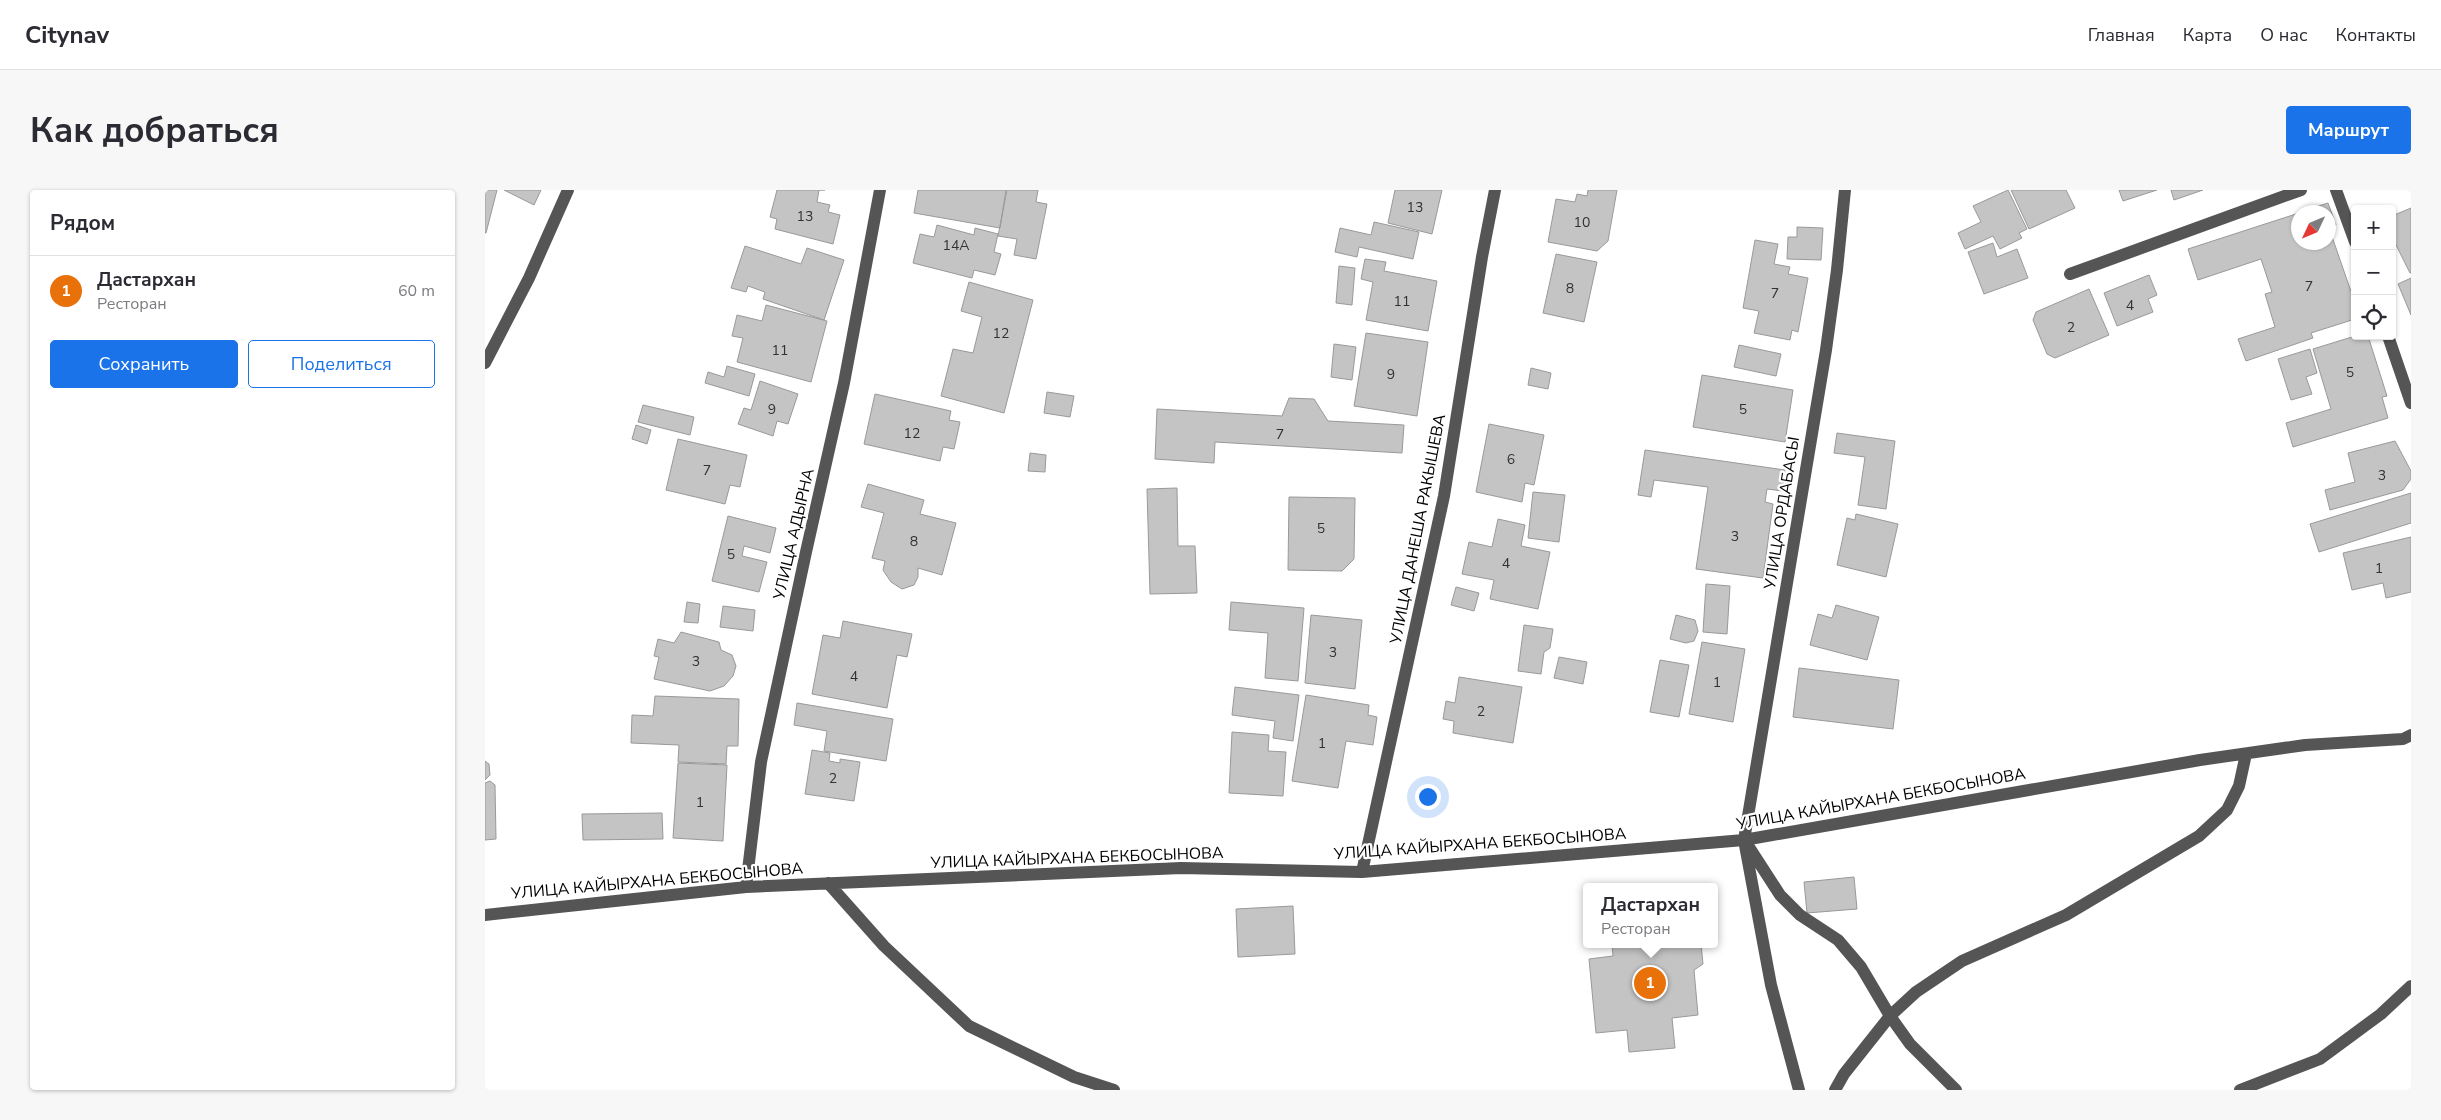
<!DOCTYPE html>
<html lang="ru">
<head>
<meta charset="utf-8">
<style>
  :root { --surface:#fff; --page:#f7f7f7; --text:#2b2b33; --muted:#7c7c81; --line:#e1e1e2; --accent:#1a73e8 }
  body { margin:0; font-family:"Nunito Sans",sans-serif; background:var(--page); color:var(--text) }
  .controls { position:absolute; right:15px; top:15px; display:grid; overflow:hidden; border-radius:5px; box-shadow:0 1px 4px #0004 }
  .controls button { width:45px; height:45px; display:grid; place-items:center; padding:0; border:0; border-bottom:1px solid var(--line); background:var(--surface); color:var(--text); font:25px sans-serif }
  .compass { position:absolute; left:1806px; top:15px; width:45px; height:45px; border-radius:50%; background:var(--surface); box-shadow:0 1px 4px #0004; rotate:226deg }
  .you { position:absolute; left:942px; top:606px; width:18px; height:18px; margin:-12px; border:4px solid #fff; border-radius:50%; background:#1a73e8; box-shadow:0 0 0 8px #1a73e833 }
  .badge { display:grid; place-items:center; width:32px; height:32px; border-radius:50%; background:var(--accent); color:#fff; font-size:16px; font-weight:700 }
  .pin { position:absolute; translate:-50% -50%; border:2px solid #fff; box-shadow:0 1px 5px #0006 }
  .popup { position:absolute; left:1098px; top:693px; width:135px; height:65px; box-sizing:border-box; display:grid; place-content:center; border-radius:5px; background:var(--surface); filter:drop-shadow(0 1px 4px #0005); font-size:16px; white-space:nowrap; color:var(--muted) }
  .popup b { font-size:19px; color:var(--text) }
  .popup::after { content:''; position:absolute; left:50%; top:100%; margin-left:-10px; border:10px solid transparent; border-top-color:var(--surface) }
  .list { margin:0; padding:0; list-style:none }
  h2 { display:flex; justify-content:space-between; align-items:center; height:65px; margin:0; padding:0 20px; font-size:21px }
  h2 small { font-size:16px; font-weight:400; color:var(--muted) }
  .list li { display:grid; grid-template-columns:32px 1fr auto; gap:15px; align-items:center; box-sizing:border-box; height:70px; padding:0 20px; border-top:1px solid var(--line) }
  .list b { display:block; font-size:19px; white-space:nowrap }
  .list p { margin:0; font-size:16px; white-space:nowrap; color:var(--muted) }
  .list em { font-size:16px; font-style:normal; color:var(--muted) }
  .actions { display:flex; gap:10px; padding:15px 20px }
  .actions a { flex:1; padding:11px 0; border:1px solid var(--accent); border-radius:5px; text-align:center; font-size:18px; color:var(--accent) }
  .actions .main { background:var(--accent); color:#fff }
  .icon { flex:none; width:28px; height:28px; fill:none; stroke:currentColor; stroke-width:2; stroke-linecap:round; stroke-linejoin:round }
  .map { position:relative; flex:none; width:1926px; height:900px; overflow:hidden; border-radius:5px }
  header { display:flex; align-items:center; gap:30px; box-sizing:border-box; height:70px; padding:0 25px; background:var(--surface); border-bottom:1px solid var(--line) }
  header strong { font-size:24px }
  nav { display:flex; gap:28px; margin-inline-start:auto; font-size:18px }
  .intro { display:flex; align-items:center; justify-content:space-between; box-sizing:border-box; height:120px; padding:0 30px }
  h1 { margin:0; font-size:35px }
  .button { padding:12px 22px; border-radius:5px; background:var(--accent); color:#fff; font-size:18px; font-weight:700 }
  main { display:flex; gap:30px; padding:0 30px }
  aside { flex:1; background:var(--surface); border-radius:5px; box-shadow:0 1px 4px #0004 }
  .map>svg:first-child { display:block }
</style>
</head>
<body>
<header>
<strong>Citynav</strong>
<nav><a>Главная</a><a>Карта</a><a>О нас</a><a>Контакты</a></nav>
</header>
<div class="intro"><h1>Как добраться</h1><a class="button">Маршрут</a></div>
<main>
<aside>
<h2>Рядом<small></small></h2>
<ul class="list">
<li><span class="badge" style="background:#e8710a">1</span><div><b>Дастархан</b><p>Ресторан</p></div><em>60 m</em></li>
</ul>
<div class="actions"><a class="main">Сохранить</a><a>Поделиться</a></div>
</aside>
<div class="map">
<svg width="1926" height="900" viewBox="0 0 1926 900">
  <rect width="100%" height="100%" fill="#fff"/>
  <path fill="#c4c4c4" stroke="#999" d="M0,0h12l-11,43h-1z
    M19,0h37l-7,15z
    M292,0h48h-6l-2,12 13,3 -2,7 12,3 -7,29 -58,-15 2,-10 -7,-2z
    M433,0h88l-6,38 -86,-15z
    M522,0h31l-2,12 11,2 -11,55 -22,-4 3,-16 -19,-3z
    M910,0h47l-10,44 -44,-11z
    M1103,0h29l-9,51 -11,10 -49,-9 8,-43 19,3 2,-8 10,2z
    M1523,0l19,39 -8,4 3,5 -22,11 -7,-13 -28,13 -7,-16 23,-11 -8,-16z
    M1526,0h55l9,18 -46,21z
    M1634,0h38l-34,11z
    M1686,0h32l-29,10z
    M1843,13l8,22 -7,3 26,75v16l-44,14 2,5 -67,23 -8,-22 37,-12 -10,-33 7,-2 -11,-33 -63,21 -10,-31 111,-36v29h30v-30h-30z
    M1926,18v65h-1l-18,-36v-21z
    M889,32l45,10 -6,27 -54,-12 -2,10 -22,-5 5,-24 31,7z
    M452,35l37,10 1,-7 23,6 -4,18 7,2 -6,21 -21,-5 -2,8 -59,-15 7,-29 14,3z
    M1312,37l26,1 -2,32 -34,-1 1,-22h9z
    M1270,50l23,4 -4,20 16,3 -2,7 20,4 -10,54 -6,-2 -2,10 -36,-7 5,-22 -16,-3z
    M1508,53l4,14 20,-8 11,29 -44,16 -16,-42z
    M260,56l56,18 6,-16 37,12 -20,60 -61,-21 2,-7 -17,-6 -2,6 -15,-4z
    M1071,64l41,8 -13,60 -41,-9z
    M880,69l21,3 -2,9 53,10 -9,50 -62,-11 7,-38 -12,-3z
    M854,76l16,2 -3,37 -16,-2z
    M1664,85l8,20 -9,4 5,13 -36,14 -13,-33z
    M1926,88v37l-13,-31z
    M484,92l64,18 -29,113 -63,-17 12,-47 20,4 9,-36 -21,-6z
    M1604,99l20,46 -54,23 -8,-4 -14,-34 3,-8z
    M281,115l61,16 -16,61 -74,-20 6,-24 -11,-2 5,-21 25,6z
    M881,143l62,9 -11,74 -63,-10z
    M1870,146h13l19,60 -5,1 6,21 -95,29 -7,-24 45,-14 -18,-60z
    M849,154l22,3 -4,33 -21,-3z
    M1254,155l42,9 -5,22 -42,-9z
    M1825,159l7,24 -11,4 6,17 -21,6 -13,-41z
    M242,176l28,8 -6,22 -44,-13 3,-11 16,5z
    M1046,178l20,5 -3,16 -20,-4z
    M1217,185l91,15 -8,52 -92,-15z
    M275,191l38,13 -10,30 -11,-3 -4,15 -35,-12 6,-16 7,2z
    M562,202l27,4 -4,21 -26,-4z
    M390,204l76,17 -2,9 11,2 -6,27 -11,-2 -3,14 -76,-17z
    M804,208l25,1 14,22 76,4 -2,28 -187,-11 -1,21 -59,-4 2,-50 125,7z
    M158,215l51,12 -4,18 -52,-13z
    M1004,234l55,11 -10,50 -9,-2 -3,19 -46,-10z
    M151,235l15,5 -4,14 -15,-5z
    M1352,243l58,8 -9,68 -28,-4 7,-48 -31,-4z
    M193,249l69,16 -7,32 -10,-2 -5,19 -59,-14z
    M1910,251l16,30v8l-8,11 -73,20 -5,-20 30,-8 -7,-29z
    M1160,260l140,20 -2,21 -16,-2 -2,13 8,2 -10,74 -67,-9 12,-82 -54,-7 -3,17 -13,-2z
    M545,263l16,2 -1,17 -17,-1z
    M383,294l56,16 -4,14 36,9 -14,52 -24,-7v9l-4,8 -12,4 -11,-7 -8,-12 2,-9 -13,-3 12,-45 -23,-6z
    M692,298l1,58h17l2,47 -47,1 -3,-105z
    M1048,302l32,3 -6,47 -31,-4z
    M1926,303v30l-92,29 -9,-28z
    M804,307l66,1 -1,61 -12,12 -54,-1z
    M1371,324l42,10 -12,53 -49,-12 10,-47 8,2z
    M243,326l48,12 -6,25 -26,-7 -2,10 25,6 -8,30 -47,-11z
    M1013,329l27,6 -4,21 29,6 -12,57 -48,-10 4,-19 -32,-6 7,-32 23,5z
    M1926,347v55l-25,6 -3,-15 -31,7 -9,-37z
    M1221,394l24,2 -3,48 -24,-2z
    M971,397l23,6 -5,18 -23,-6z
    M202,412l13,2 -2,19 -14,-1z
    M746,412l73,6 -6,73 -33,-3 3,-45 -39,-3z
    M1351,415l43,12 -12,43 -57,-15 8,-31 14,4z
    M238,416l32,4 -2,21 -33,-4z
    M826,425l51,5 -7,69 -50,-6z
    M1191,425l19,5 3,11 -4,10 -8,2 -16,-4z
    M358,431l69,13 -5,23 -10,-2 -10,53 -75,-14 11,-59 17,3z
    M1039,435l29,4 -3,19 -6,4 -3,22 -23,-3z
    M196,442l38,10 2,8 11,5 4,11 -3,10 -9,10 -14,5 -56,-12 5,-22 -5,-1 4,-17 16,4z
    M1217,452l43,7 -12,73 -44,-8z
    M1074,467l28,5 -4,22 -29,-6z
    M1175,470l29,5 -10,52 -29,-5z
    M1314,478l100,12 -6,49 -100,-12z
    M974,487l63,10 -9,56 -60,-10 1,-12 -11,-2 3,-18 9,2z
    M750,497l64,8 -6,46 -20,-3 2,-17 -43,-6z
    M821,505l63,10 -1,10 9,2 -4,28 -27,-4 -8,47 -46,-7z
    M170,506l84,3 -1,47h-11l-1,18 -48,-2 1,-17 -48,-2 1,-28 21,1z
    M312,513l96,16 -7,42 -62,-10 3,-20 -33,-6z
    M747,542l37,3 -1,16 18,1 -3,44 -54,-3z
    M327,560l18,3 -1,8 11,2v-4l20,3 -6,39 -49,-7z
    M0,571l4,3 1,11 -5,5z
    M193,573l49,2 -4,76 -50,-3z
    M5,591l5,4 1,54 -11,1v-57z
    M177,623l1,26 -80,1 -1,-26z
    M1369,687l3,32 -50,4 -3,-31z
    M808,716l2,48 -57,3 -2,-48z
    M1127,754h89l2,20 -9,6 4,45 -26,3 3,30 -46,4 -2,-22 -31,3 -7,-74 24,-3z"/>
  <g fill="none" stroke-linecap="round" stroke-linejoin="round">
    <path stroke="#555" stroke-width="12" d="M1851,0l19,52
      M1585,84l231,-84
      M1903,146l23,67
      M0,173l44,-85 39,-88
      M1262,654l33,51 20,20 38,25 23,27 29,49 20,28 46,46
      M877,682l82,-376 38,-239 13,-67
      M343,693l56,63 85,80 105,51 40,13
      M261,697l15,-125 45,-210 38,-169 36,-193
      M0,725l261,-28 435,-19 181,4 382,-32 456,-80 105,-15 98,-6 8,-4
      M1314,900l-28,-105 -27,-145 82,-490 11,-80 8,-80
      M1350,900l9,-16 46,-58 26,-24 46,-31 104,-46 133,-79 28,-26 12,-24 7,-32
      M1755,900l80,-31 61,-45 30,-28"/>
  </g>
  <g text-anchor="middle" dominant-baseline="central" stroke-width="4.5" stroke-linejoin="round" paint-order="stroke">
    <g font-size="14" fill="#313131">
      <text x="930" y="17">13</text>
      <text x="320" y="26">13</text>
      <text x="1097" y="32">10</text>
      <text x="471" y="55">14А</text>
      <text x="1824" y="96">7</text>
      <text x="1085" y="98">8</text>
      <text x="1290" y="103">7</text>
      <text x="917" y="111">11</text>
      <text x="1645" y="115">4</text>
      <text x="1586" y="137">2</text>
      <text x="516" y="143">12</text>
      <text x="295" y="160">11</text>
      <text x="1865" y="182">5</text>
      <text x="906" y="184">9</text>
      <text x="287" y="219">9</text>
      <text x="1258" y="219">5</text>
      <text x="427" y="243">12</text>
      <text x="795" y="244">7</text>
      <text x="1026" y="269">6</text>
      <text x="222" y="280">7</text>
      <text x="1897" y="285">3</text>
      <text x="836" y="338">5</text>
      <text x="1250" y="346">3</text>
      <text x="429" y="351">8</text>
      <text x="246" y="364">5</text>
      <text x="1021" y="373">4</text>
      <text x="1894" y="378">1</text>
      <text x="848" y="462">3</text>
      <text x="211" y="471">3</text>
      <text x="369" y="486">4</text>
      <text x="1232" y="492">1</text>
      <text x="996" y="521">2</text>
      <text x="837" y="553">1</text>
      <text x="348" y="588">2</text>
      <text x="215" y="612">1</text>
    </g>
    <g font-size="16" fill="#000" stroke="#fff">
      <text transform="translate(1297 323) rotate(-81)">УЛИЦА ОРДАБАСЫ</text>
      <text transform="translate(933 339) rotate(-79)">УЛИЦА ДАНЕША РАКЫШЕВА</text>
      <text transform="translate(309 344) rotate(-77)">УЛИЦА АДЫРНА</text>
      <text transform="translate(1396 609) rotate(-10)">УЛИЦА КАЙЫРХАНА БЕКБОСЫНОВА</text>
      <text transform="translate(995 654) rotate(-4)">УЛИЦА КАЙЫРХАНА БЕКБОСЫНОВА</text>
      <text transform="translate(592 668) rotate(-2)">УЛИЦА КАЙЫРХАНА БЕКБОСЫНОВА</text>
      <text transform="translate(172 691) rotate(-5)">УЛИЦА КАЙЫРХАНА БЕКБОСЫНОВА</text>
    </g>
  </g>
</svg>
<div class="controls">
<button>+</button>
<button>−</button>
<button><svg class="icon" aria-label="locate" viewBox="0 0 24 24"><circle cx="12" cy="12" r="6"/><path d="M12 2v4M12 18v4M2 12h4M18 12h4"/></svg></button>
</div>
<svg class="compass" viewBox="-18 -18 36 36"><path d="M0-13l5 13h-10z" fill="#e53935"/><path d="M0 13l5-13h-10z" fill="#7c7c81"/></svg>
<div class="you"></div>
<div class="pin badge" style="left:1165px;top:793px;background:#e8710a">1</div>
<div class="popup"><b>Дастархан</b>Ресторан</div>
</div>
</main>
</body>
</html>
